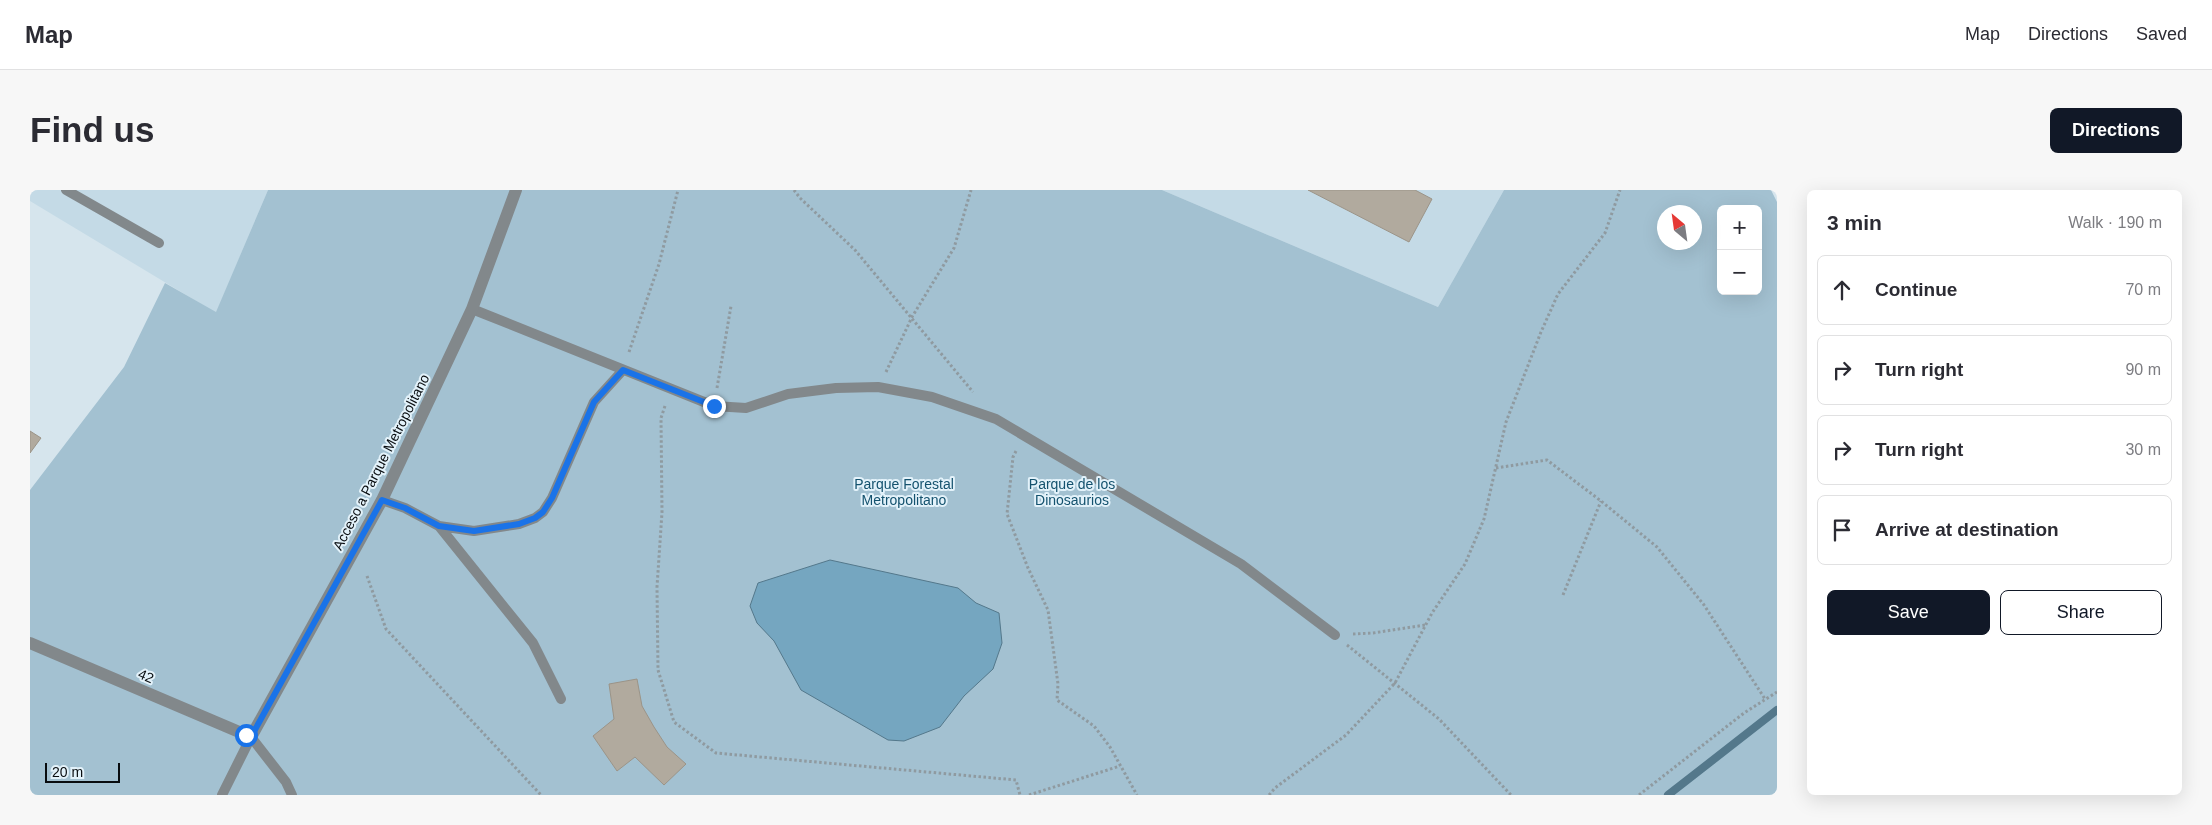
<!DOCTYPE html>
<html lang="en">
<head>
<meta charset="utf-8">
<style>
  :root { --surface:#fff; --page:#f7f7f7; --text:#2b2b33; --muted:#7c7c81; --line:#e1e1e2; --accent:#111827 }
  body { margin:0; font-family:Helvetica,sans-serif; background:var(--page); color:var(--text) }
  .controls { position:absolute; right:15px; top:15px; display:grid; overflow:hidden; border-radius:8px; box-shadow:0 5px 20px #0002 }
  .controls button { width:45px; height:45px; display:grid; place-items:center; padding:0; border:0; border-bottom:1px solid var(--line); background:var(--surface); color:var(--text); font:25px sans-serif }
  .compass { position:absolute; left:1627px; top:15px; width:45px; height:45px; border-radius:50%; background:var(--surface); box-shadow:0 5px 20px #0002; rotate:331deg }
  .scale { position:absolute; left:15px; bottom:12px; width:75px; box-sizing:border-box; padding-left:5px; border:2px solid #080c0f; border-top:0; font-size:14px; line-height:18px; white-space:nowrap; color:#080c0f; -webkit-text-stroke:4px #e3f2fa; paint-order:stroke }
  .stop { position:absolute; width:15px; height:15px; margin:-11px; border:4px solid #1a73e8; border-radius:50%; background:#fff }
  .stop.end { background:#1a73e8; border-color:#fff; box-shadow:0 1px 5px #0008 }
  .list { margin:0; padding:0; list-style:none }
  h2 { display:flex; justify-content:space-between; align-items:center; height:65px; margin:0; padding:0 20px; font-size:21px }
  h2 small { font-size:16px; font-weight:400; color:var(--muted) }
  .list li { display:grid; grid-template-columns:32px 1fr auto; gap:15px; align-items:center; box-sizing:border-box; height:70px; margin:0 10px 10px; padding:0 10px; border:1px solid var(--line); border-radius:8px }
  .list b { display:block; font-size:19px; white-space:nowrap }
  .list em { font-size:16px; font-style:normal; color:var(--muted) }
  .actions { display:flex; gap:10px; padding:15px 20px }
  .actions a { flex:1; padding:11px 0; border:1px solid var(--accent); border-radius:8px; text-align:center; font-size:18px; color:var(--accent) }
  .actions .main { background:var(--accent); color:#fff }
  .icon { flex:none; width:28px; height:28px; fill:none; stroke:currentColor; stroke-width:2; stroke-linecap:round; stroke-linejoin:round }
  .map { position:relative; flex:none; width:1747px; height:605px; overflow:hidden; border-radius:8px }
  header { display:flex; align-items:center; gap:30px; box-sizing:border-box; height:70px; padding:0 25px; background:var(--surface); border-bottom:1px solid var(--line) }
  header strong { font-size:24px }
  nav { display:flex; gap:28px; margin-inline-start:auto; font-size:18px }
  .intro { display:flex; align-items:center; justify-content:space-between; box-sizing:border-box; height:120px; padding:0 30px }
  h1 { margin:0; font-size:35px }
  .button { padding:12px 22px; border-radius:8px; background:var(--accent); color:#fff; font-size:18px; font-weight:700 }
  main { display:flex; gap:30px; padding:0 30px }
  aside { flex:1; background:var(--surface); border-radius:8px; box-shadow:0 5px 20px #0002 }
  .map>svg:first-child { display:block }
</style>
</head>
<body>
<header>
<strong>Map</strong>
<nav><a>Map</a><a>Directions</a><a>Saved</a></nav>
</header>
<div class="intro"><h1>Find us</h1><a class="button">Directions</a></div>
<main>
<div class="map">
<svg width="1747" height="605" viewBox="0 0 1747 605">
  <rect width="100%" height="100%" fill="#d6e5ed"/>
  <path fill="#c4dae6" d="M0,0h238l-52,123 -186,-112z
    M1132,0h342l-66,117z"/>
  <path fill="#a3c1d1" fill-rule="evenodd" d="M238,0h894l276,117 66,-117h267l6,12v593h-1747v-305l94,-123 41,-84 51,29zM1691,19h37v82h-37zM1634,22h30v30h-30z"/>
  <path fill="#75a6c0" stroke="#54788b" d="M800,370l128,28 18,15 23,10 3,30 -9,26 -29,27 -24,31 -36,14 -16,-1 -87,-50 -27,-49 -17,-18 -7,-17 8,-23z"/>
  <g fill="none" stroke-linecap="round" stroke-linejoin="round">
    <path stroke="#54788b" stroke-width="8" d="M1638,605l109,-85"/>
  </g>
  <path fill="#b1aa9e" stroke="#9b9488" d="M1278,0h107l17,9 -23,43z
    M0,241l11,7 -11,15z
    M607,489l5,27 12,21 13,20 19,17 -22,21 -29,-28 -18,14 -24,-35 21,-17 -5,-35z"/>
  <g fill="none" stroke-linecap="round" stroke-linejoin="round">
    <path stroke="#8f9aa0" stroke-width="3" stroke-dasharray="2.5 2.5" stroke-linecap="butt" d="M764,0l6,8 55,52 118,142
      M599,162l30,-88 19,-74
      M856,182l26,-55 42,-69 17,-58
      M687,198l14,-82
      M635,216l-4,12 1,94 -5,75 1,83 16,52 42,31 300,27 4,15
      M986,261l-3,6 -6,57 21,54 20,42 10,74 -1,16 37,26 16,21 27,48
      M1466,278l51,-8 54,41 56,46 47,58 61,94
      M337,386l19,53 155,166
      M1533,405l38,-94
      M1323,444l20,-1 52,-8
      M1317,455l92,74 72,76
      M999,605l91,-29
      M1239,605l6,-7 71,-53 49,-52 37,-70 33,-49 19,-45 22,-97 35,-90 17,-38 47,-61 15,-43
      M1609,605l105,-82 33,-21"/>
    <path stroke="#82888b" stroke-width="10" d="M36,0l93,53
      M442,119l242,97 32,2 42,-14 48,-6 42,-1 54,10 64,22 245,145 94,71
      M352,310l23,8 34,18 35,5 45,-7 16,-6 8,-6 9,-14 42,-96 29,-32
      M409,336l94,117 28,56
      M192,605l29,-58 35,45 6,13"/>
    <path stroke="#82888b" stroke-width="12" d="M0,453l221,94 131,-237 90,-191 44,-119"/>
  </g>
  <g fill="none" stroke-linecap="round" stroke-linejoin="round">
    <path stroke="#1a73e8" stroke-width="6" d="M216,545l5,2 131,-237 23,8 34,18 35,5 45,-7 16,-6 8,-6 9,-14 42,-96 29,-32 91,36"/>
  </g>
  <g text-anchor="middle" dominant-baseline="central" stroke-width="4" stroke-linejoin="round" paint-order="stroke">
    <g font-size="14" fill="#080c0f" stroke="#e3f2fa">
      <text transform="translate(351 272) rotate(-63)">Acceso a Parque Metropolitano</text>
      <text transform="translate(116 486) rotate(23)">42</text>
    </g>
    <g font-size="14" fill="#14526e" stroke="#e3f2fa">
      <text x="874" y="294">Parque Forestal<tspan x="874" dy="16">Metropolitano</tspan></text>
      <text x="1042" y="294">Parque de los<tspan x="1042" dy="16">Dinosaurios</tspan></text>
    </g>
  </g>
</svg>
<div class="controls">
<button>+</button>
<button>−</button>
</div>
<svg class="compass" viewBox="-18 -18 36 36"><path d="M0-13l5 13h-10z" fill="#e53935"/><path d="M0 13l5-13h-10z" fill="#7c7c81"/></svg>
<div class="scale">20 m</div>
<div class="stop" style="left:216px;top:545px"></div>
<div class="stop end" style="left:684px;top:216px"></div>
</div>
<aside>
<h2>3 min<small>Walk · 190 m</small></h2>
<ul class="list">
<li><svg class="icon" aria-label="ahead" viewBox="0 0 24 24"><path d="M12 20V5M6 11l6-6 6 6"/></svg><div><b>Continue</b></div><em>70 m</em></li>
<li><svg class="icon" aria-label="right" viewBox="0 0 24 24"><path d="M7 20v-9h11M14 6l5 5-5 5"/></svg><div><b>Turn right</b></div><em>90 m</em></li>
<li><svg class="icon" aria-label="right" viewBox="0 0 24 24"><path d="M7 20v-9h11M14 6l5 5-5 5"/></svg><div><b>Turn right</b></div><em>30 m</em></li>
<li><svg class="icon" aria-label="arrive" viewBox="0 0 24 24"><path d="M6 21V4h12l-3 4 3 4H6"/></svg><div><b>Arrive at destination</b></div></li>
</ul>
<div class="actions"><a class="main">Save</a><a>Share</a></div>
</aside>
</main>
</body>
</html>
